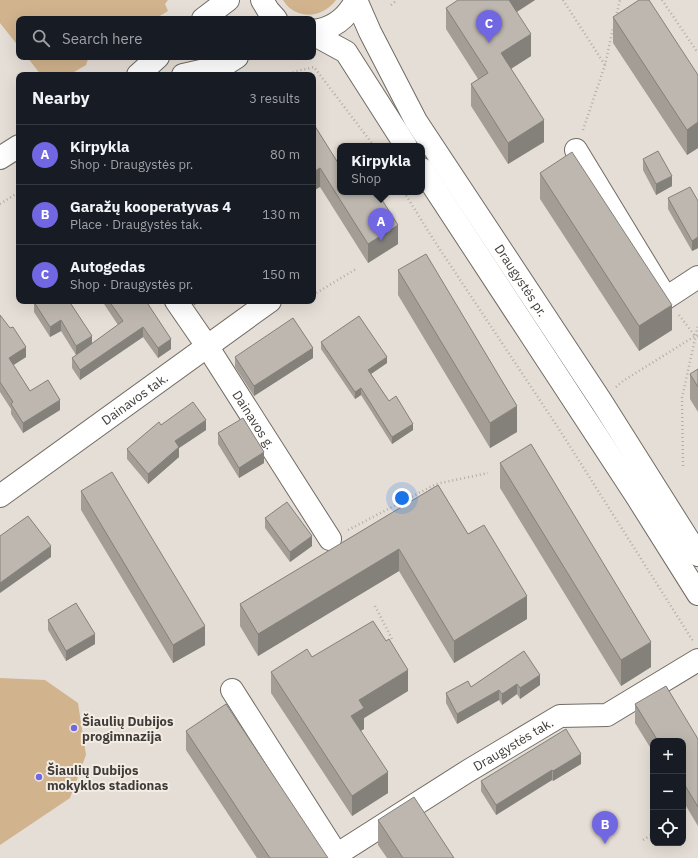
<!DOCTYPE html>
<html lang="en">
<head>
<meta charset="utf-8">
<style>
  :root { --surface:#171b24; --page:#242831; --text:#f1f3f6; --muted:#9ea1a6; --line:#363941; --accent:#7267e2 }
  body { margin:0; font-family:"IBM Plex Sans",sans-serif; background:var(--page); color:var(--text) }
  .controls { position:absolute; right:12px; bottom:12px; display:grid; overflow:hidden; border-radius:8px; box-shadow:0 4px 16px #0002 }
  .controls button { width:36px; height:36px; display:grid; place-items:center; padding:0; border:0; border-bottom:1px solid var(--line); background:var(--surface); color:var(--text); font:20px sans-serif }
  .you { position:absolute; left:402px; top:498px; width:14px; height:14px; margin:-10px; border:3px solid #fff; border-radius:50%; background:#1a73e8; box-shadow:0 0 0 6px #1a73e833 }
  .badge { display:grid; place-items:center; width:26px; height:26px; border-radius:50%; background:var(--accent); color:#fff; font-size:13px; font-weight:700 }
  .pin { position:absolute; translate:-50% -33px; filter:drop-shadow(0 1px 2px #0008) }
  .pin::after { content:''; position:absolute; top:21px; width:14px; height:12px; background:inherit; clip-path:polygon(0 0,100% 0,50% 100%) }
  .popup { position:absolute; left:337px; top:143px; width:88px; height:52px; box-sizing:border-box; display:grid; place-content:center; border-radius:8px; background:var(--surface); filter:drop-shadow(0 1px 3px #0005); font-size:13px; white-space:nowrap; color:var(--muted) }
  .popup b { font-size:15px; color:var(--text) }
  .popup::after { content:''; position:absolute; left:50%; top:100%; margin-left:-8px; border:8px solid transparent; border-top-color:var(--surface) }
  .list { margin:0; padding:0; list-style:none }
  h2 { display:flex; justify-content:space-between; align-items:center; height:52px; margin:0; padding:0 16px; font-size:17px }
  h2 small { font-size:13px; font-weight:400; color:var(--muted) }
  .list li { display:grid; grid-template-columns:26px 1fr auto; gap:12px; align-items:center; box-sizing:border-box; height:60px; padding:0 16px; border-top:1px solid var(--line) }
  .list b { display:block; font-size:15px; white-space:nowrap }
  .list p { margin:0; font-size:13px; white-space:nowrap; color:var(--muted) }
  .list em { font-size:13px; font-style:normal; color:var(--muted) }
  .icon { flex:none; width:22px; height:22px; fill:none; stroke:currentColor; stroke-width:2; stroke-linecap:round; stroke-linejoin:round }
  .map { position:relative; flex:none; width:698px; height:858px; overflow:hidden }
  .search { position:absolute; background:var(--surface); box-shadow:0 4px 16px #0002; left:16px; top:16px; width:300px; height:44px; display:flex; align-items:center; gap:10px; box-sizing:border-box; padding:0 14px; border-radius:8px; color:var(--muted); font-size:15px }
  .panel { position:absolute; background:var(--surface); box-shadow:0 4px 16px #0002; left:16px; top:72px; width:300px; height:232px; border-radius:8px }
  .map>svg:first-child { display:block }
</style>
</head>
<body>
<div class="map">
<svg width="698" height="858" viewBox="0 0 698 858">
  <rect width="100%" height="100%" fill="#e5ded6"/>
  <path fill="#d1b38d" d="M0,0h168l-3,4 3,7 -13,8h-136v28l-19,-24z
    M283,0h53c-10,14 -30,20 -45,9 -3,-2 -6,-6 -8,-9z
    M27,57h65l-4,2 -2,6 -17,10h-28z
    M0,678l45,2 33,23 8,52 -16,43 -70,47z"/>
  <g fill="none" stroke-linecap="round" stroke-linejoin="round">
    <defs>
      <g id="street">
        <path d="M576,150l90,148 32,-21"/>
        <path id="s1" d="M176,301l31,45 123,193"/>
        <path id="s2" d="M0,496l270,-195"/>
        <path d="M232,690l107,168"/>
        <path id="s3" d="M336,855l132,-84 92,-55 47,-1 91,-55"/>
      </g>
      <g id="secondary">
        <path id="s4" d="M356,0l14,32 46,89 185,280 97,154"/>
        <path d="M313,34l33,18 60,94"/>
        <path d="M422,169l215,328 61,97"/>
      </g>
      <path id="primary" d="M262,0l6,10 8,9
        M203,19l25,-19
        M313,31c20,-2 34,-13 43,-31
        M138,75l20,-18
        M183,75l40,-9 14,-9
        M0,158l19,-12"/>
    </defs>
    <use href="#street" stroke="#716b63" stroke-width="24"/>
    <use href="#secondary" stroke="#716b63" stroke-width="24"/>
    <use href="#primary" stroke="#716b63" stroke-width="24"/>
    <path stroke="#b3ada7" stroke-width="2.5" stroke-dasharray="1 3" stroke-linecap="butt" d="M563,0l42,65
      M662,0l36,53
      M391,5l6,-5
      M616,17l4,-17
      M281,75l33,-8 60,79
      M583,130l22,-65 8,-37
      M404,192l31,50 124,187 134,212
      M0,204l19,-12
      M313,295l43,-26
      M679,315l16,21
      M616,387l7,-6 72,-45h3
      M683,466l-1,-68 16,-73
      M348,530l88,-46 52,-11
      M375,606l17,33
      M643,840l10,-6"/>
    <use href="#street" stroke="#fff" stroke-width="22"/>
    <use href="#secondary" stroke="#fff" stroke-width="22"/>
    <use href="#primary" stroke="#fff" stroke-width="22"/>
  </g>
  <path fill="#a39d96" d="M535,0l-18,12 14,44 -20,13 33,73 -36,22 -37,-58v-22l7,-5 -32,-50v-21z
    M613,17l85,58v73l-11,7 -74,-112z
    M313,123l27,69 58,52 -30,19 -48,-76z
    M643,159l29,27 -16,9 -13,-25z
    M540,173l132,157 -33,21 -99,-152z
    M668,198l30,3v47l-6,3 -24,-42z
    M398,270l119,162 -27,16 -92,-153z
    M35,301l57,43 26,-19 -16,-24h44l25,48 -13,9 -15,-21 -63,43 -8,-12v-10l4,-3 -15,-24 -11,6 -16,-25v-10z
    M191,301h10l-7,4z
    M0,315l26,42 -13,8 17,26 30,19 -37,23 -12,-19v-5l-11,-17z
    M321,342l66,21 -16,11 18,27 24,29 -21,14 -31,-49 -6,4 -34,-50z
    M235,357l78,1 -59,38 -19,-29z
    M698,369v43l-8,-13v-25z
    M161,425l45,5 -27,18v9l-31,27 -21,-25v-10z
    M218,433l46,30 -25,15 -21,-34z
    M500,463l151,204 -30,19 -121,-198z
    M438,485l30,49 59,85 -73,44 -55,-92 -141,85 -18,-30v-22z
    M81,491l124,154 -32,18 -92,-153z
    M265,518l47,28 -22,16 -25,-34z
    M48,620l47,24 -29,17 -18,-31z
    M524,651l16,34 -20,14 -3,-5 -15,11 -3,-5 -42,24 -11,-21v-10l25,-6z
    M312,657l96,34 -44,27v11l-4,2 28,62 -36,23 -81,-123v-21z
    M635,704l63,35v87l-15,-25v-60h-30v11l-18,-29z
    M186,731l142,127h-71l-71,-108z
    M581,764l-28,17 -1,-1 -56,35 -15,-24v-10z
    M378,820l76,38h-67l-9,-13z"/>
  <path fill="#84807a" d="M507,0h28l-28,18z
    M531,34v22l-30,19v-22z
    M544,120v22l-36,22v-21z
    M698,122v26l-11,7v-25z
    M320,168v19l-7,4v-19z
    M672,176v10l-16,9v-11z
    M398,225v19l-30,19v-19z
    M698,237v11l-6,3v-10z
    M194,301h7l-7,4z
    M672,305v25l-33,21v-25z
    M61,320v11l-11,6v-10z
    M143,327v10l-63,43v-10z
    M92,336v11l-16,9v-10z
    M171,339v10l-13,9v-10z
    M26,347v10l-17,11v-10z
    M313,348v10l-59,38v-10z
    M387,357v6l-19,13v-6z
    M361,388v7l-6,4v-7z
    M60,400v10l-37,23v-10z
    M517,406v26l-27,16v-25z
    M206,420v10l-27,18v9l-31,27v-10l27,-33z
    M413,424v6l-21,14v-7z
    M264,452v11l-25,15v-10z
    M312,536v10l-22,16v-10z
    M51,546v11l-51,36v8v-18z
    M399,549v22l-141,85v-22z
    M527,596v23l-73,44v-22z
    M205,626v19l-32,18v-18z
    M95,634v10l-29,17v-10z
    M651,642v25l-30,19v-26z
    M408,670v21l-44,27v11l-13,8v-21l8,-16z
    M540,675v10l-20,14v-11z
    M517,684v10l-15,11v-11z
    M499,690v10l-42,24v-10z
    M581,754v10l-28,17v-10z
    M552,770v10l-56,35v-10z
    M388,772v21l-36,23v-20z"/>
  <path fill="#bdb7af" stroke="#84807a" d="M458,0h51l22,34 -30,19 43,67 -36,23 -37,-59 17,-11 -42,-65z
    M639,0h10l49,75v47l-11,8 -74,-113z
    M313,123l27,43v26h37l21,33 -30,19 -48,-76 -7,4z
    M658,151l14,25 -16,8 -13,-25z
    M572,152l100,153 -33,21 -99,-153z
    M690,187l8,14v36l-6,4 -24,-43z
    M426,254l91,152 -27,17 -92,-153z
    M35,301h34l23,35 -16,10 -15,-26 -11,7 -16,-25z
    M109,301h37l25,38 -13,9 -15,-21 -63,43 -8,-12 51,-37z
    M0,315l10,13 3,-1 13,20 -17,11 21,33 18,-11 12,20 -37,23 -12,-19 2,-2 -13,-20z
    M359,316l28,41 -19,13 21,31 7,-5 17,28 -21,13 -31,-49 -6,4 -34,-50z
    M293,318l20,30 -59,38 -19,-29z
    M698,369v18l-8,-13z
    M193,402l13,18 -31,21 4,6 -31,27 -21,-25 32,-27 2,3z
    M243,418l21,34 -25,16 -21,-35z
    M531,444l120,198 -30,18 -121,-197z
    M112,472l93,154 -32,19 -92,-154z
    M438,485l30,49 16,-9 43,71 -73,45 -55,-92 -141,85 -18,-30z
    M287,502l25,34 -22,16 -25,-34z
    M28,516l23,30 -51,37v-47z
    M76,603l19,31 -29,17 -18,-31z
    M373,621l13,20 3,-2 19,31 -49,30 5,8 -13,8 37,56 -36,24 -81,-124 36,-23 5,8z
    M524,651l16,24 -20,13 -3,-4 -15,10 -3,-4 -42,24 -11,-21 22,-12 3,6z
    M666,686l32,53v68l-15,-25v-41h-25l-23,-37z
    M226,704l102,154h-58l-84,-127z
    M566,729l15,25 -28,17 -1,-1 -56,35 -15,-24z
    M414,797l40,61h-51l-25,-38z"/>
  <g fill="#7267e2" stroke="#f3ece3" stroke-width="1.5">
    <circle cx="74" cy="728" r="4"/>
    <circle cx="39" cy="777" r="4"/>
  </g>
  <g text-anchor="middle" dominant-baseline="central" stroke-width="4" stroke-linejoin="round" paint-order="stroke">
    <g font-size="13" fill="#3f3c39" stroke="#f3ece3">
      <text stroke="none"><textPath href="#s4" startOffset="326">Draugystės pr.</textPath></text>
      <text stroke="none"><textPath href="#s2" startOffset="166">Dainavos tak.</textPath></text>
      <text stroke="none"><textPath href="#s1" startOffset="142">Dainavos g.</textPath></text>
      <text stroke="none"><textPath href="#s3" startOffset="209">Draugystės tak.</textPath></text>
    </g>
    <g font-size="13" font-weight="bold" fill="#3f3c39" stroke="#f3ece3" text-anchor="start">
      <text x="82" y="721">Šiaulių Dubijos<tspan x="82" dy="15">progimnazija</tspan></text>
      <text x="47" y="770">Šiaulių Dubijos<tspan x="47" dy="15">mokyklos stadionas</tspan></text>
    </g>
  </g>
</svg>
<div class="controls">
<button>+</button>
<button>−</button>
<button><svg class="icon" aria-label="locate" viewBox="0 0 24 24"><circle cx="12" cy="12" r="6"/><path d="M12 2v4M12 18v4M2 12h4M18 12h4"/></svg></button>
</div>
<div class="you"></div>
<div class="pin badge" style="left:381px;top:241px">A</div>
<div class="popup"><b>Kirpykla</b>Shop</div>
<div class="pin badge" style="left:605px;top:844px">B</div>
<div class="pin badge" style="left:489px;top:43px">C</div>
<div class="search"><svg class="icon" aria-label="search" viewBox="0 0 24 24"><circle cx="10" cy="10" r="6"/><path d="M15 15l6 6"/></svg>Search here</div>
<section class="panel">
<h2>Nearby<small>3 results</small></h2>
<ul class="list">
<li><span class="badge">A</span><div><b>Kirpykla</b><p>Shop · Draugystės pr.</p></div><em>80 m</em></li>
<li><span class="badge">B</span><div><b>Garažų kooperatyvas 4</b><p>Place · Draugystės tak.</p></div><em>130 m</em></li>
<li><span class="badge">C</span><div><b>Autogedas</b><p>Shop · Draugystės pr.</p></div><em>150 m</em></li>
</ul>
</section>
</div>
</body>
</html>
